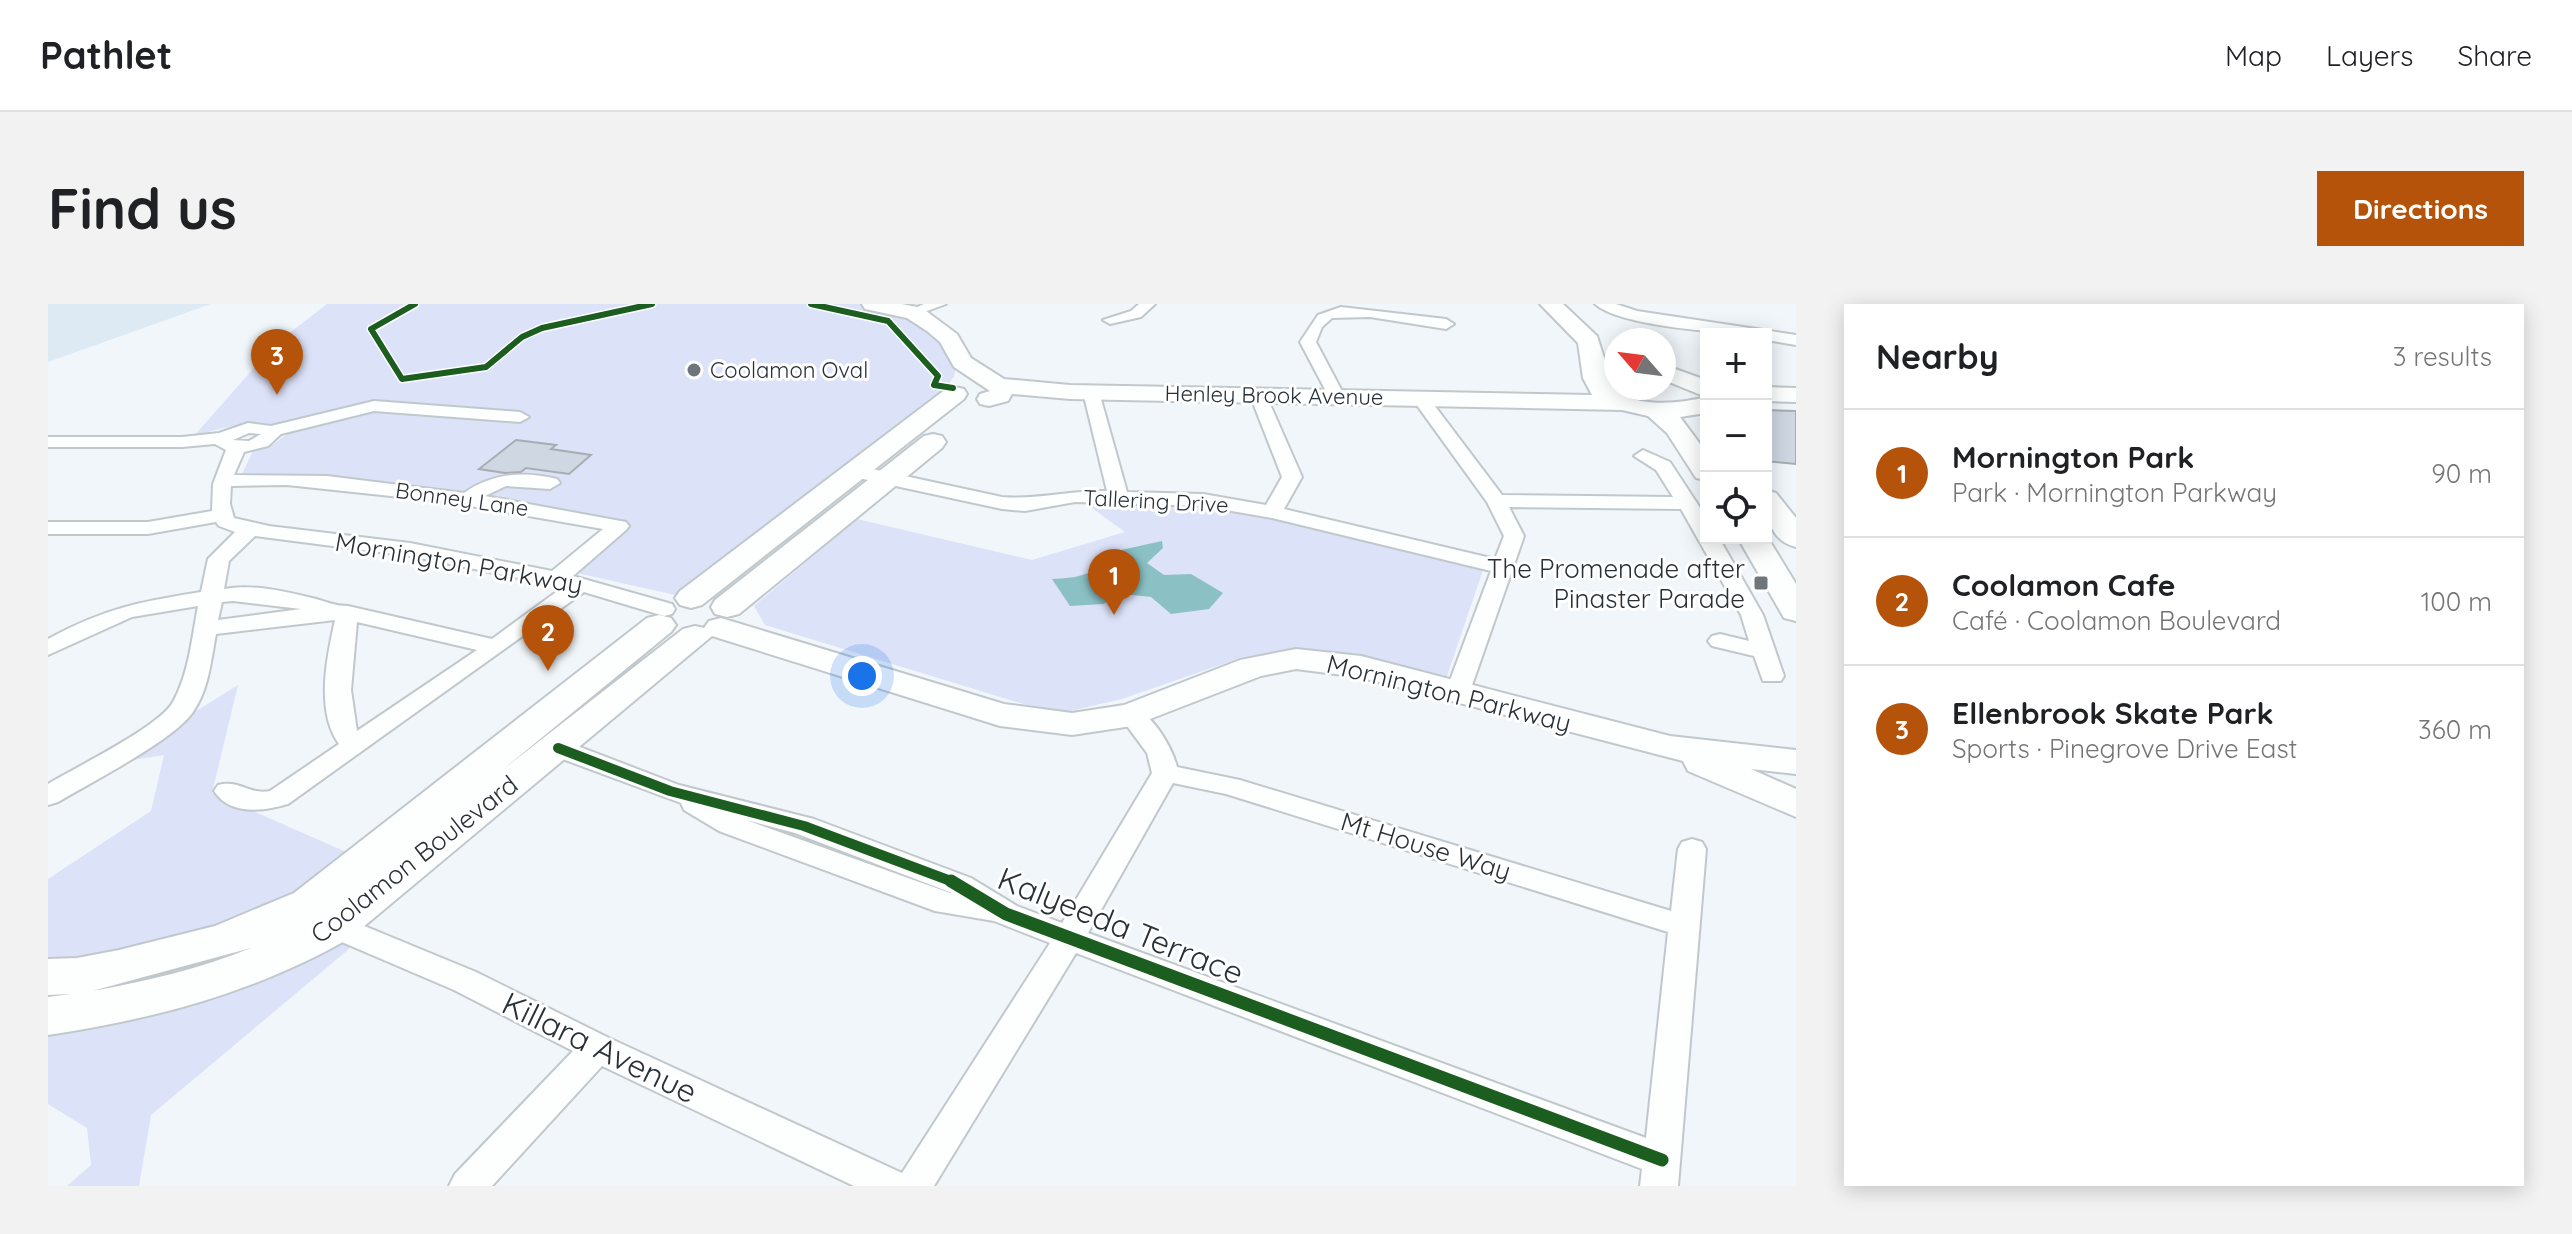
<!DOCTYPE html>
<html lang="en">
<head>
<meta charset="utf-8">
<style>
  :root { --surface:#fff; --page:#f2f2f2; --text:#202124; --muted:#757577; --line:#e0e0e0; --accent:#b45309 }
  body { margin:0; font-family:Quicksand,sans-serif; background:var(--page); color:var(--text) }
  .controls { position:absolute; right:24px; top:24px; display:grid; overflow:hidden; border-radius:0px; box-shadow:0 4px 20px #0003 }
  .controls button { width:72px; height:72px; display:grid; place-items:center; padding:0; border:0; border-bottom:2px solid var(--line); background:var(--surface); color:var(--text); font:40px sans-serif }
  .compass { position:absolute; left:1556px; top:24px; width:72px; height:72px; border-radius:50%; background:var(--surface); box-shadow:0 4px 20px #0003; rotate:298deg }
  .you { position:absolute; left:814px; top:372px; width:28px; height:28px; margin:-20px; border:6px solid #fff; border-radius:50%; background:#1a73e8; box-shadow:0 0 0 12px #1a73e833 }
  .badge { display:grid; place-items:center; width:52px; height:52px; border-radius:50%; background:var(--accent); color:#fff; font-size:26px; font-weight:700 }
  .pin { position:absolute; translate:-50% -66px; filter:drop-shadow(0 2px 4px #0008) }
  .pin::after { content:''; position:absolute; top:42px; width:28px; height:24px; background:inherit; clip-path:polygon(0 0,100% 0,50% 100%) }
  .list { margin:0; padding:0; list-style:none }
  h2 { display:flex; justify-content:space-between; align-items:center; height:104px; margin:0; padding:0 32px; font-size:34px }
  h2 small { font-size:26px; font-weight:400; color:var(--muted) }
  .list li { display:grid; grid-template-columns:52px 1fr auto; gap:24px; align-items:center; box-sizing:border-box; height:128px; padding:0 32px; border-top:2px solid var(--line) }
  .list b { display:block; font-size:30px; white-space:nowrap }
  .list p { margin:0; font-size:26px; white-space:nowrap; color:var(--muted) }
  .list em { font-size:26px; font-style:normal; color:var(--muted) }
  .icon { flex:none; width:44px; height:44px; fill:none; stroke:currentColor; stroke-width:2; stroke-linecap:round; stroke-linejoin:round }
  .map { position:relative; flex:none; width:1748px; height:882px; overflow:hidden; border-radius:0px }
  header { display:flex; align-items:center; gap:48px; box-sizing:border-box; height:112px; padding:0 40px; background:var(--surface); border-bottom:2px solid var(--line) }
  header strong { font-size:38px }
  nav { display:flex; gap:44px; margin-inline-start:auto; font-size:28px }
  .intro { display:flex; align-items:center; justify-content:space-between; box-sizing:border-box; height:192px; padding:0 48px }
  h1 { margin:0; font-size:56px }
  .button { padding:20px 36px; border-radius:0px; background:var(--accent); color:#fff; font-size:28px; font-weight:700 }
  main { display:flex; gap:48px; padding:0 48px }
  aside { flex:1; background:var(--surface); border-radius:0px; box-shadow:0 4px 20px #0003 }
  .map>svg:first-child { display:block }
</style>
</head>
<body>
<header>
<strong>Pathlet</strong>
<nav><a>Map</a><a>Layers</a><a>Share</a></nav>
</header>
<div class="intro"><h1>Find us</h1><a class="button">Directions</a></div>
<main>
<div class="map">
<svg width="1748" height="882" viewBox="0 0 1748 882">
  <rect width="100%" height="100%" fill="#f1f6fa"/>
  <path fill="#ddeaf3" d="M0,0h163l-163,58z"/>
  <path fill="#dce2f8" d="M279,0h534c53,10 64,17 96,59l-3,13 -14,21 -265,198 -98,-22 54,-48c-77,-15 -153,-27 -230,-38 -53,-7 -105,-15 -159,-13l11,-23 21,-7 14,-11c-24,-20 -67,-4 -94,3l80,-91z
    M1043,198l92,1 81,13 220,51 -38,112 -154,-28 -49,6 -121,42 -56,13 -43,-8 -258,-79 -11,-19 103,-87 175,41 93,-28 -36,-26z
    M190,381l-26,108 150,66 -83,60 -231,51v-91l103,-68 13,-56 -51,8z
    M314,634l-211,177 -12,71h-72l24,-21 -4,-37 -39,-24v-88l248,-67z"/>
  <path fill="#8bc1c4" d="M1114,237l1,7 -16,15 17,12 27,-1 32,19 -14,16 -38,5 -20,-17 -28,-3 -20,10 -33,2 -18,-27c27,-1 44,-4 60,-27z"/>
  <path fill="#ced7e2" stroke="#a8adb2" stroke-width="2" d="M1718,106l30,1v53l-30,-3v-17l5,-4 -5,-4z
    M468,136l40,5 -5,4 40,6 -22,19 -43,-6 -5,4 -16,1 -26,-4z"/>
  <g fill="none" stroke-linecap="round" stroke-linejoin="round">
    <defs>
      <path id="street" d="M876,0h22l-35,13 -7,-4z
        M1091,0h16l-14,13 -31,7 -7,-4 28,-9z
        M1547,0h21l21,7 159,24v10l-30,-5v-6c-37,0 -145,-7 -171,-30z
        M1293,3l105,12 8,5 -8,5 -76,-12 -38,1 -10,9 -6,15 28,53 -8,5 -8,-5 -28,-53 18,-27z
        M1043,83l8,5 28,100 76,2 63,11 16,-28 -32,-82 8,-5 8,5 36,82 -18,32 211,50 9,-23 -17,-34 -76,-105 2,-4h12l77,102 171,2 -17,-27 -22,-14 9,-6 27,12 36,55v21h13l44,77 21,61 -3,5h-18l-9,-25 -42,-10 -4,-5 4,-5 8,-2 29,7 -8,-26 -60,-106 -172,-2 15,29 -54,155 -3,5h-18l-3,-5 45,-120 -219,-53 -69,-12 -128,-4 -50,9 -23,-2 -148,-32 -9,-6 9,-6 148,32c35,3 70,-7 105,-6l-24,-99z
        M326,97l146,11 9,5 -9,5 -146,-11 -93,23 -13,12 -24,6 -10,23 93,1 137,17c28,-20 60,-22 93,-14l3,4 -10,6 -44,-3 -21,10 141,26 3,4 -3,4 -53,46 99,28 3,5 -3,5 -8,2 -80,-24 -296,212c-24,7 -58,12 -74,-13l4,-6c21,-6 31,10 52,6l69,-47c-24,-33 -12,-88 -4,-124l-119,14c-5,26 -7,55 -23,78 -19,28 -103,71 -135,90l-10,3v-21c28,-17 111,-57 125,-82 16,-29 19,-65 25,-96l-66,11 -84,38v-16c57,-31 91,-37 153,-47l7,-33 27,-27 -16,-6 -3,-4 -68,12h-100v-12h100l64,-11 1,-27 13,-34 -11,-6 -33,3h-134v-10h134l37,-4 29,-10 23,3zM201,129l12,1 -12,7 -16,-1zM239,181l160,17 156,27 -51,42 -142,-28 -141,-17 -35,-8 -4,-14 1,-18zM207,232l155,20 153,31 -71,52 -144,-33c-14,0 -23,-5 -36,-8 -28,-7 -60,-14 -88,-9l5,-28zM185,297l68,8 -83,11 4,-18zM309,318l120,28 -120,81 -6,-41z
        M1084,403c20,6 40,40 45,60l63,13 431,131 7,-62 4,-7 10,-3 10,3 4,7 -28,337h-38l2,-17 -566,-216 -142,233h-80l-252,-120 -110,120h-43l6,-12 118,-123 -119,-61 -131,-56 -14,-16 4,-8c14,-4 21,-1 32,8l131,54 133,66 293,135 148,-230 -56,-22 -59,-10 -216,-80 -35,-21 -3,-7 -132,-49 -4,-6 4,-6h18l112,43 135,34 157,59 46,28 45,17 90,-150 -5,-20 -28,-38 4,-5zM1125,479l53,11 442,138 -22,206 -558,-205zM698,516l49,13 157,60h-2z"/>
      <path id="secondary" d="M814,0h40l20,4 35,26 14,24 33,21 66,6 522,10 -9,-17 -5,-35 -38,-39h23l34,32 9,28 10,-2v14l-8,4c15,30 71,24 98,17v16l-26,4 26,35v28l-10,-2 -29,-45 -19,-17 -26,-6 -552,-11 -58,-5 -4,7 -19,5 -9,-2 -3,-5 3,-5 10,-3 -36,-24 -14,-25 -13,-11 -20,-13 -42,-9z
        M1616,61l42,15v17l-42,-17z
        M907,83l9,2 3,5 -3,5 -262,206 -11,3 -11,-3 -5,-7 5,-7 266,-202z
        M1718,83l30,1v14l-30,-1z
        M885,130l9,2 4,6 -4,6 -203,166 -12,3 -12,-3 -4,-7 4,-7 209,-164z
        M1718,186l10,3 20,25v29c-28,-7 -30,-33 -30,-57z
        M1718,231l30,49v37l-12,-3 -46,-80h28z
        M611,311l12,3 5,7 -5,7 -170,139 182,-142 12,-3 9,2 5,-7 12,-3 283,86 68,9 52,-8 116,-45 56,-11 65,7 309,80 126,14v24l-45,-5 45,20v28l-108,-46 -5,-10 -324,-84 -63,-8 -35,7 -129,50 -60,9 -72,-9 -288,-90 -362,302c-94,54 -195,81 -302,97v-38l23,-3 -23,1v-36l29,-1 42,-8 96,-24 79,-33 353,-275zM203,644c-52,21 -104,33 -159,43z"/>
    </defs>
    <use href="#street" stroke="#c1c8cc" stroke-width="4"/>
    <use href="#secondary" stroke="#c1c8cc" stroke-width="4"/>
    <use href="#street" fill="#fdfefe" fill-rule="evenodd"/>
    <use href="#secondary" fill="#fdfefe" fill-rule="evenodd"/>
    <defs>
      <path id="cycleway-far2" d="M367,0l-44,25 31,50 84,-12 36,-30 20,-9 110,-24
        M763,0l77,17 50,55 -4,9 19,3"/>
      <path id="cycleway-far1" d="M510,444l112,43 134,35 152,57"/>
      <path id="cycleway" d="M903,577l55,33 656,246"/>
    </defs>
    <use href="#cycleway-far2" stroke="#fff" stroke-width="9"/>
    <use href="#cycleway-far1" stroke="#fff" stroke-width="15"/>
    <use href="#cycleway" stroke="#fff" stroke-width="18"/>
    <use href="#cycleway-far2" stroke="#1b5e20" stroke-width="6"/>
    <use href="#cycleway-far1" stroke="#1b5e20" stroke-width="10"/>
    <use href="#cycleway" stroke="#1b5e20" stroke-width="13"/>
  </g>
  <g fill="#6e767c" stroke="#fff" stroke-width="3">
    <circle cx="646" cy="66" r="8"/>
    <rect x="1705" y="271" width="16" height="16" rx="4"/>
  </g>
  <g text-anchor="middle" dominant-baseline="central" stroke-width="6" stroke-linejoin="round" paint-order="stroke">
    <g font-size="22" fill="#283138" stroke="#fff" text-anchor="start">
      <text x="662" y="66">Coolamon Oval</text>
    </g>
    <g font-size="22" fill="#283138" stroke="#fff">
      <text transform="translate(1226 91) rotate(1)">Henley Brook Avenue</text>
      <text transform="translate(414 195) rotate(8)">Bonney Lane</text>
      <text transform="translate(1108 197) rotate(3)">Tallering Drive</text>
    </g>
    <g font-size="26" fill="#283138" stroke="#fff">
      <text transform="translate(411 259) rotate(10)">Mornington Parkway</text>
      <text transform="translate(1401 389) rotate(14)">Mornington Parkway</text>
      <text transform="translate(1378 542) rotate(17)">Mt House Way</text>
      <text transform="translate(366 555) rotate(-38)">Coolamon Boulevard</text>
    </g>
    <g font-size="26" fill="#283138" stroke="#fff" text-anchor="end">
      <text x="1697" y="264">The Promenade after<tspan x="1697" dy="30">Pinaster Parade</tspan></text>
    </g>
    <g font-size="32" fill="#283138" stroke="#fff">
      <text transform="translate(1073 621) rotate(22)">Kalyeeda Terrace</text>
      <text transform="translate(552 743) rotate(26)">Killara Avenue</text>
    </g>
  </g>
</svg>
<div class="controls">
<button>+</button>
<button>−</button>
<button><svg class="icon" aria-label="locate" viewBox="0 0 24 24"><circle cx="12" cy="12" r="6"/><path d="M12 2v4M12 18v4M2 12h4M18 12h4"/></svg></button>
</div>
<svg class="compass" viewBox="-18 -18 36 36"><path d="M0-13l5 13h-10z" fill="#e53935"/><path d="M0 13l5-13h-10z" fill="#757577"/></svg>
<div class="you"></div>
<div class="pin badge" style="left:1066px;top:311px">1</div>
<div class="pin badge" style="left:500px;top:367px">2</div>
<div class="pin badge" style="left:229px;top:91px">3</div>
</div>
<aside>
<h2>Nearby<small>3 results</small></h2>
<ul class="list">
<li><span class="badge">1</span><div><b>Mornington Park</b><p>Park · Mornington Parkway</p></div><em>90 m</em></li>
<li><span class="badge">2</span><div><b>Coolamon Cafe</b><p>Café · Coolamon Boulevard</p></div><em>100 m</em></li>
<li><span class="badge">3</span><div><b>Ellenbrook Skate Park</b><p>Sports · Pinegrove Drive East</p></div><em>360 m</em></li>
</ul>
</aside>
</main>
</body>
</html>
